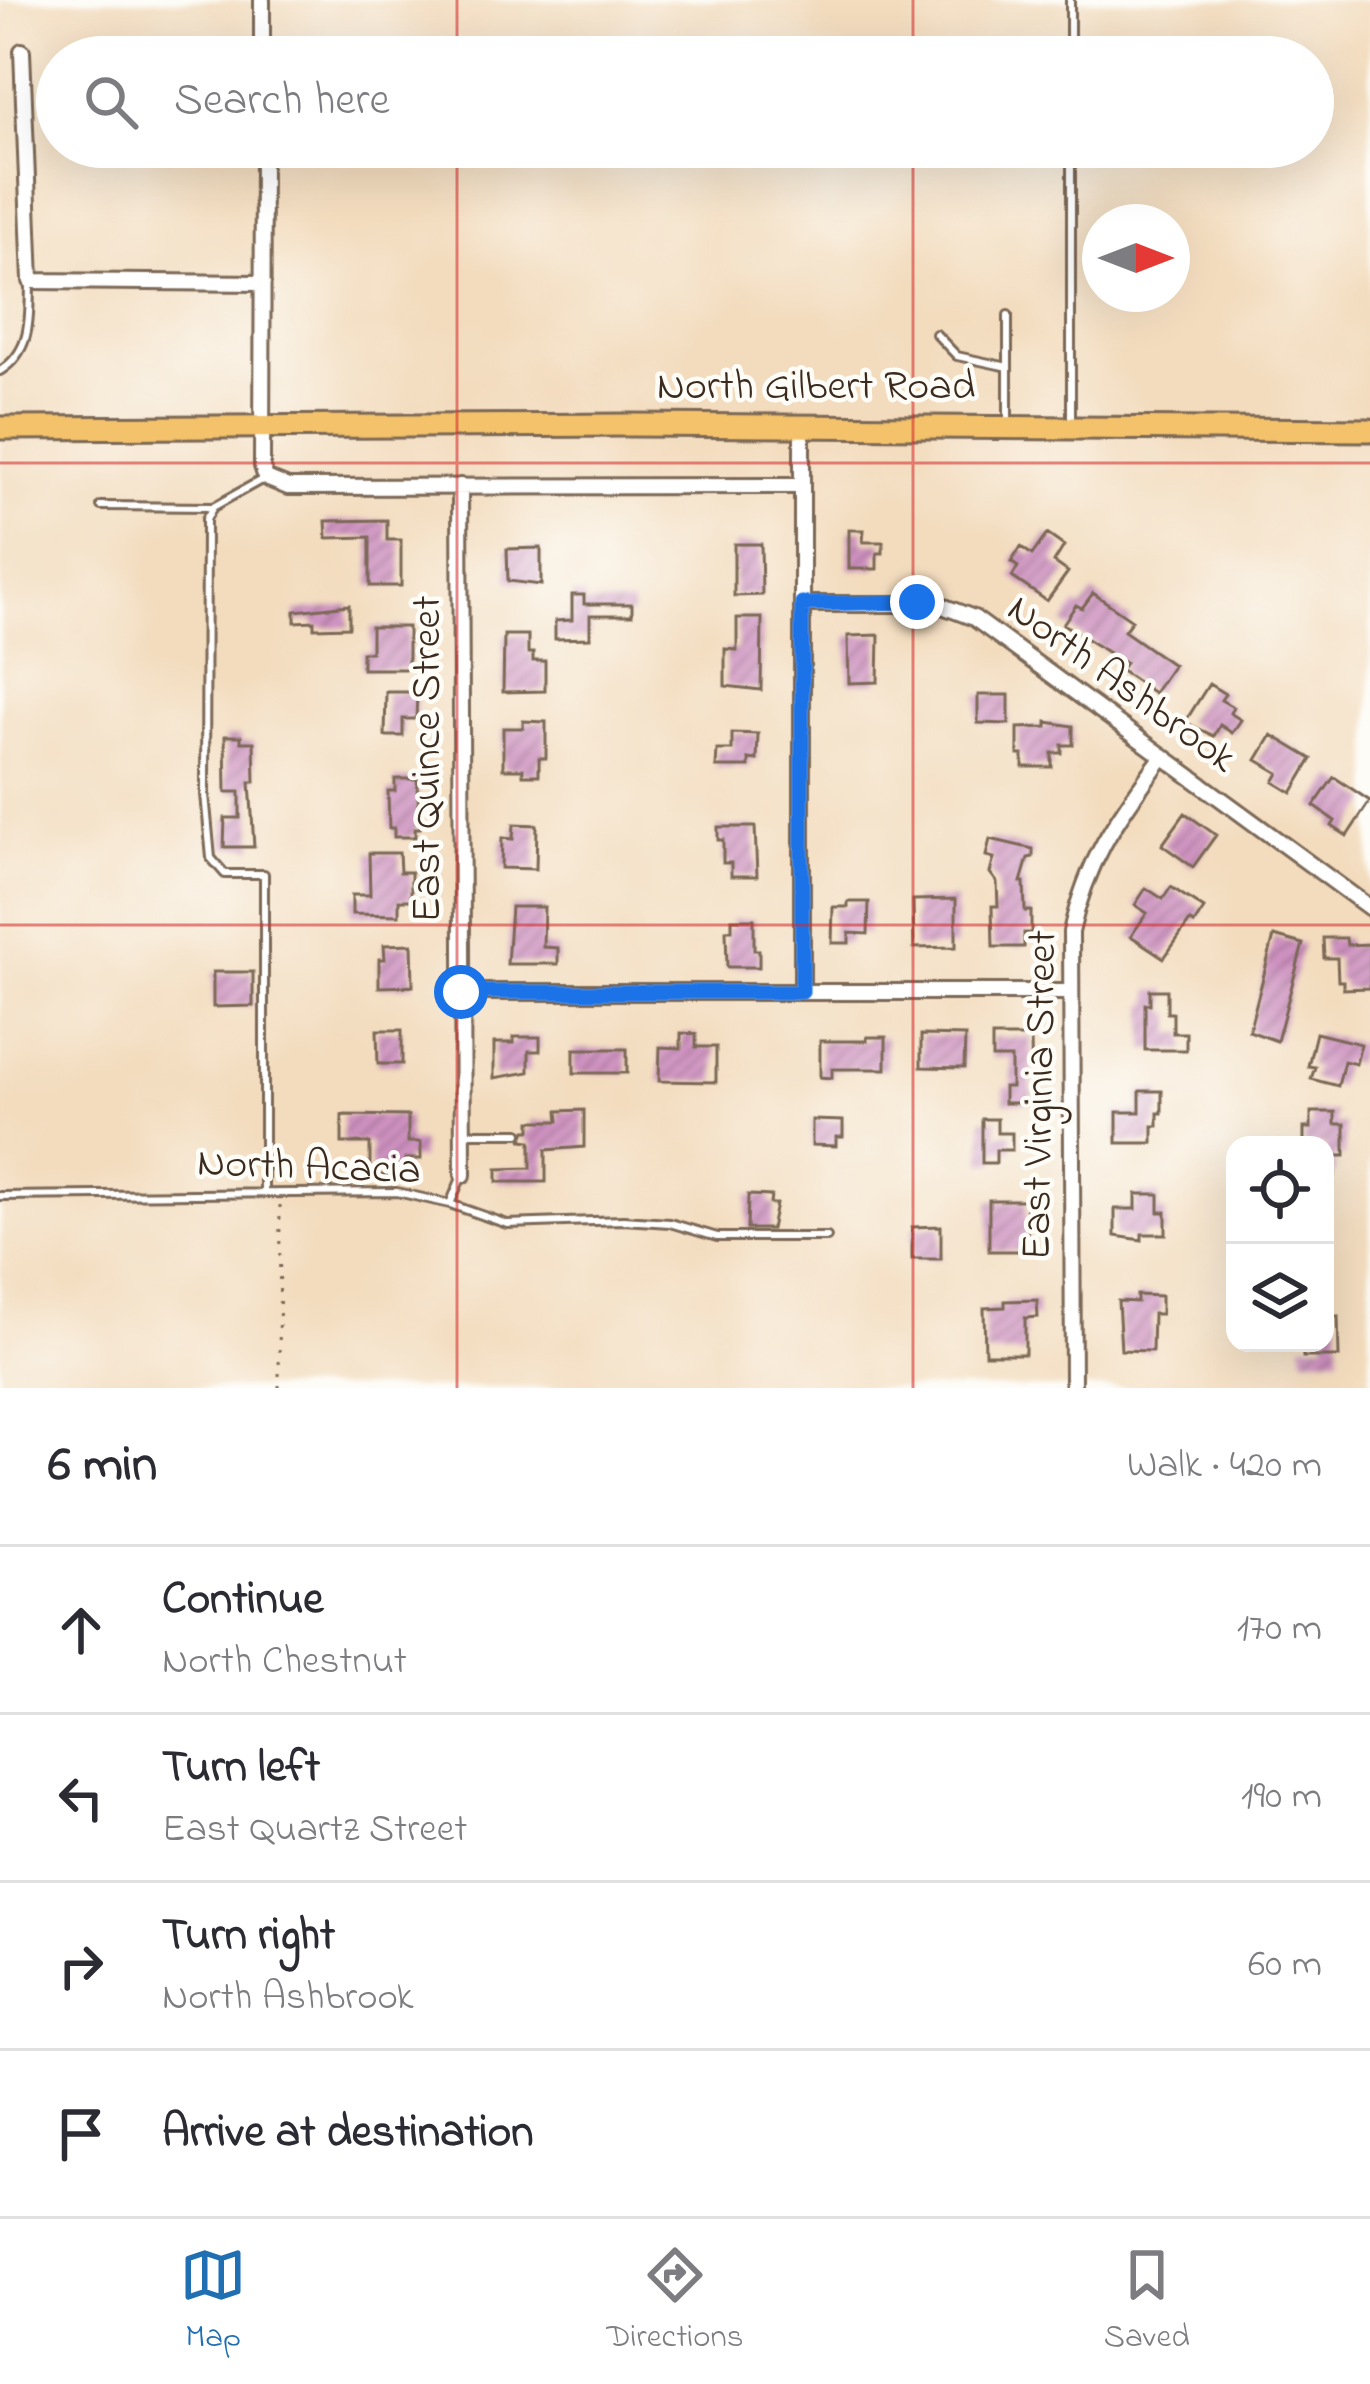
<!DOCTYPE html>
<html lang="en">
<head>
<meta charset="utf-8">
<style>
  :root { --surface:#fff; --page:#f7f7f7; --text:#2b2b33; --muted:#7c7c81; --line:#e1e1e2; --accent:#1f6fb2 }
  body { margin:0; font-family:"Indie Flower",sans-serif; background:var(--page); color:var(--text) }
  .controls { position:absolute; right:36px; bottom:36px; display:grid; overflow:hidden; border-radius:24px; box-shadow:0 12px 48px #0002 }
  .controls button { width:108px; height:108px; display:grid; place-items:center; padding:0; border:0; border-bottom:3px solid var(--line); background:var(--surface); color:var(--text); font:60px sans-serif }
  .compass { position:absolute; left:1082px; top:204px; width:108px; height:108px; border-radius:50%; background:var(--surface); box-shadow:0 12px 48px #0002; rotate:90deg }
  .stop { position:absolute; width:36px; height:36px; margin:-27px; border:9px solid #1a73e8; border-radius:50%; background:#fff }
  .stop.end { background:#1a73e8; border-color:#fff; box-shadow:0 3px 12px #0008 }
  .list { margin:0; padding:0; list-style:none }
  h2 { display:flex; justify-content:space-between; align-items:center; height:156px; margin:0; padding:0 48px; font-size:51px }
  h2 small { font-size:39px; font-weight:400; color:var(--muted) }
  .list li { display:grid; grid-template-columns:78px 1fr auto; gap:36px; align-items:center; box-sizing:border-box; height:168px; padding:0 48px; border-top:3px solid var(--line) }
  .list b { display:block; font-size:45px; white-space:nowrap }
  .list p { margin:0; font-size:39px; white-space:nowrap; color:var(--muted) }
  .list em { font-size:39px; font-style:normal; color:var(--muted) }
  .icon { flex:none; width:66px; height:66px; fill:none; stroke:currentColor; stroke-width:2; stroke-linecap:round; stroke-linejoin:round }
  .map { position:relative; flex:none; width:1370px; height:1388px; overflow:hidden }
  .search { position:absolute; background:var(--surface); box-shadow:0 12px 48px #0002; left:36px; right:36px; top:36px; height:132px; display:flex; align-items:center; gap:30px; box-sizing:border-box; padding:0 42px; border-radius:66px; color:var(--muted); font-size:45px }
  .sheet { height:828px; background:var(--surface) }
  nav { display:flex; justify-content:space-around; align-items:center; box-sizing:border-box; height:168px; border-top:3px solid var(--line); background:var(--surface); font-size:33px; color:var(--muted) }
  nav a { display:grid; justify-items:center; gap:6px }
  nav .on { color:var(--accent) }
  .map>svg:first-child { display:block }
</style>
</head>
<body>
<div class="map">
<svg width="1370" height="1388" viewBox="0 0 1370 1388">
  <defs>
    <pattern id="building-hatch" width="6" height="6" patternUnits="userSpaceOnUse" patternTransform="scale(3)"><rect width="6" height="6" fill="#ce91c0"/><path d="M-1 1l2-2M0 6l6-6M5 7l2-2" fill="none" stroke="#a8779b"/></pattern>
  </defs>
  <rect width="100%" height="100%" fill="#fdfcf7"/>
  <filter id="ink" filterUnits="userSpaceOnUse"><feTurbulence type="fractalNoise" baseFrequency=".00833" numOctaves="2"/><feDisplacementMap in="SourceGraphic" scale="24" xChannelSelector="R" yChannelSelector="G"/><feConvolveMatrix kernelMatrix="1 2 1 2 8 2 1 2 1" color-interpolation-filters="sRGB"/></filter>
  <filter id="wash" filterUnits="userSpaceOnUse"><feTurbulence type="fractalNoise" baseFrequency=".004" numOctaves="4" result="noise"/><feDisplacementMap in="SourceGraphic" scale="48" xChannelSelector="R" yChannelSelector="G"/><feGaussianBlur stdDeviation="2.7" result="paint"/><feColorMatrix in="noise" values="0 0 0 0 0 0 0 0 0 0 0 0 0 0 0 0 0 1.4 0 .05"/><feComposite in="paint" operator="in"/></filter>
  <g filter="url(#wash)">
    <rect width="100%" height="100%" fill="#f3dcbe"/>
    <g id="blocks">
      <path fill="url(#building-hatch)" d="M387,520v20h14v46h-31v-49l-43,1 -1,-17z
        M849,530h15l-1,12h20v11h-6v16h-28z
        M1047,534l17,12 -10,16 14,10 -21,29 -35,-24 6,-10 -7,-5 10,-15 11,8z
        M734,544h27l1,51 -28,1z
        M541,548v37l-33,-4 -1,-32z
        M1093,593l39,27 -8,11 49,34 -19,28 -34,-23 5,-7 -62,-39 13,-19 6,3z
        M572,595h12v9h48v11h-42v23l-35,1v-18l17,-1z
        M349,605v22l-35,1v-7l-19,1v-11z
        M737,618h25l-1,72 -36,-4v-37l12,1z
        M371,627h37v42h-46v-17h9z
        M504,635h24v18h5v8h12v30l-42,1z
        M879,635l-1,47 -29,1 -1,-47z
        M1209,684l16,10 -4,6 12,7 -3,6 11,7 -9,13 -12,-8 -6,11 -29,-14z
        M386,692h31l-1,27h-13v17h-18z
        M978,695h31v29l-31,-1z
        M523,721l23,1v36h-7v17h-16v-6h-20v-41h20z
        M1047,722l26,4v19h-11v8h-10v14h-29v-12h-5v-27l29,-1z
        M732,733l26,1 -1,26 -8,-1v8h-33l1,-17h15z
        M1272,735l40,24 -20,34 -18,-11 5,-9 -22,-13z
        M225,736h16v6h13l1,40h-5l4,65h-30l1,-29h15v-26h-14z
        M1334,777l36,24 -23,35 -15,-10 3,-5 -21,-15z
        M395,779h22l3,49h-5v9h-21v-9h-5l-1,-37h7z
        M1185,813l31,22 -23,32 -31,-22z
        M514,824l23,1 -1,44 -35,-1 1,-30 11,1z
        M718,827h37l2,49h-26v-13h-8v-23h-5z
        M990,839l43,10v8l-5,1 -7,24h3l1,29h6v22h-7v14h-31l-1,-41h6l-1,-24 -7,-9 4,-15 -8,-2z
        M369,853h30l1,19h11v28h-12v15l-47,-1v-19h18z
        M1171,887l33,22 -10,15 -4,-3 -26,37 -33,-22 16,-23 -12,-8 11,-17 17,11z
        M956,899v48l-42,1 -1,-48z
        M848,902h21l-1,32 -19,-1v10h-17l1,-36h15z
        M511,907h33l-1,40 15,1v16h-51z
        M732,919h22v31h5v17h-32l-1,-37h6z
        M1274,936l29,8 -26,97 -28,-10z
        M1323,938h23l1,7 23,-1v44l-27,1v-8h-5l-1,-23h-13z
        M412,944l1,42 -34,1v-28h6l-1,-14z
        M213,972h40v34l-40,1z
        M1150,990h17v23h6v20h13v17h-41v-46h5z
        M377,1030h25v34h-24z
        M681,1033l15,1v13h20v35l-57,-1 1,-34 21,1z
        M1316,1033l45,11 -5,20 -12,-3 -6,25 -27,-7 4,-12 -7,-1z
        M921,1035l44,1 -1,32 -43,-1z
        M514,1037h26v14h-11v21l-35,6v-35h20z
        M867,1037h19v32h-54v9l-12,-1v-36h47z
        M992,1037h39l1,66h-28v-16h7v-29h-19z
        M574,1049h53v24h-53z
        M1140,1091h22v22h-4v13h-5v17h-36v-31h23z
        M584,1110v37l-38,3v32h-49v-13l34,-1v-27l-9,-1 4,-10h5v-9h28l-1,-10z
        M1311,1112h24v12h10v32h-10v19h-10v-30h-21v-17h7z
        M342,1115l66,1v26h13v17h-16v16h-35v-32h-28z
        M982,1119h15v14h15v17h-16v13h-14z
        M812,1120l31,1v16h-7v9l-24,-1z
        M1136,1194h23v18h7v22h-24v6l-27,-4v-27h21z
        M748,1195l23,1 -1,8h6l-5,25h-24z
        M989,1200h37l2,51h-39z
        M941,1226v33h-29v-32z
        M1137,1295l24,1v18h-8l-1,37 -31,-1 -3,-49 19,1z
        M1037,1300l1,17 -13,1v36h-40l-1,-46 21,-1v-6z
        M1325,1316h13l1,41h-36l-1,-14h23z"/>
    </g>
  </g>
  <g filter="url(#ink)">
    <use href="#blocks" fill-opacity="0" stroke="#7b6856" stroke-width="3"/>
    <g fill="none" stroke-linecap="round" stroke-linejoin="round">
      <defs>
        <path id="lane" d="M1070,0v57
          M1071,147v276
          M936,334l21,22 51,11
          M0,371c32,-20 29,-52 30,-86
          M1008,423v-108
          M263,479l-50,28 -7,12 -1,275 6,64 14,16h39v319
          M101,506l112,1
          M466,1133h53
          M0,1196l397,-4 53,12 57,20 116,-4 47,3 47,14h110
          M450,1204l11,-26"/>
        <path id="street" d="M262,0v57
          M22,51l9,230 232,2
          M263,147l-1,319 4,12 22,9 514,-1
          M460,486l3,689
          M802,604h135l37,14 396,290
          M461,992h609
          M802,992v-567
          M1073,1388l-2,-456c17,-76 47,-114 92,-176"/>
        <path id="primary" d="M0,428l631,-3 739,5"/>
      </defs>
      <use href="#lane" stroke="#7b6856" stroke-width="12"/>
      <use href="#street" stroke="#7b6856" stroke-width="20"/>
      <use href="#primary" stroke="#7b6856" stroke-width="27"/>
      <path stroke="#7b6856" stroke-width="3" stroke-dasharray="3 9" stroke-linecap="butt" d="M279,1388l1,-184"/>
      <use href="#lane" stroke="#fff" stroke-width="6"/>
      <use href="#street" stroke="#fff" stroke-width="14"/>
      <use href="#primary" stroke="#f4c26a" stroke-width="21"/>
    </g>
  </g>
  <g fill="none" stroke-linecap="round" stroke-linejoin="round" filter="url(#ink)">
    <path stroke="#1a73e8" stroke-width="15" d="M461,992h341v-388l115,-2"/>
  </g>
  <path fill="none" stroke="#d62828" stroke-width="3" stroke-opacity="0.55" d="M457,0v57M913,0v57M457,147v1241M913,147v1241M0,463h1370M0,925h1370"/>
  <g text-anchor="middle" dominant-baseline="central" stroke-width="9" stroke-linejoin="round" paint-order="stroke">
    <g font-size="42" fill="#3b2a1e" stroke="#fdfcf7">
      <text x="816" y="387">North Gilbert Road</text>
      <text transform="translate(1121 685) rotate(36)">North Ashbrook</text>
      <text transform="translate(428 759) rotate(-90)">East Quince Street</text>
      <text transform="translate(1041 1095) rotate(-89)">East Virginia Street</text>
      <text transform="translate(309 1168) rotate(2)">North Acacia</text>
    </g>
  </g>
</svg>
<div class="controls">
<button><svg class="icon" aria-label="locate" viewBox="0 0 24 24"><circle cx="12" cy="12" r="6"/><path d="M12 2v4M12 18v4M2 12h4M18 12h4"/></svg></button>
<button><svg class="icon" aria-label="layers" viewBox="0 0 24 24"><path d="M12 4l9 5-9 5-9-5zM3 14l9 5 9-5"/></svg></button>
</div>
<svg class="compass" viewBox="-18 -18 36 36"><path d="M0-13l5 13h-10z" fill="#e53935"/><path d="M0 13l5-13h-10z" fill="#7c7c81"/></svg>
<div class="stop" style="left:461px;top:992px"></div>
<div class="stop end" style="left:917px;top:602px"></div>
<div class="search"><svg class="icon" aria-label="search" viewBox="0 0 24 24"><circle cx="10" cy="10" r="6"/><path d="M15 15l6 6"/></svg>Search here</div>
</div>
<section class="sheet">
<h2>6 min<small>Walk · 420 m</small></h2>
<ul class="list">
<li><svg class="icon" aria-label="ahead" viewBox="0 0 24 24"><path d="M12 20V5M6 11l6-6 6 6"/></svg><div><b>Continue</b><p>North Chestnut</p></div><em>170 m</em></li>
<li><svg class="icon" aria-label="left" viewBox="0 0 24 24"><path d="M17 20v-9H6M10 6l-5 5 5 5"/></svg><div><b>Turn left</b><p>East Quartz Street</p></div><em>190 m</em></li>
<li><svg class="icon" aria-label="right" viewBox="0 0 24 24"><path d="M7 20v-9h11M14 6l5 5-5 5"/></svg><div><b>Turn right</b><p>North Ashbrook</p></div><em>60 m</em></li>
<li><svg class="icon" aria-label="arrive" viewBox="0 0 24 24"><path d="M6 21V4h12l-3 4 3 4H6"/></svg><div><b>Arrive at destination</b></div></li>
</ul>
</section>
<nav>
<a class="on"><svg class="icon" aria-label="map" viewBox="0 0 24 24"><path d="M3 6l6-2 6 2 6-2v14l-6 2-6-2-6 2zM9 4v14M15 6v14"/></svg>Map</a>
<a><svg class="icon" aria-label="directions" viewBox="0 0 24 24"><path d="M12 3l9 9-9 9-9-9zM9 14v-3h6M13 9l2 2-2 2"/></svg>Directions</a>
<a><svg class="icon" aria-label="saved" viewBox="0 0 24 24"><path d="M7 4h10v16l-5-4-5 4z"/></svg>Saved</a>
</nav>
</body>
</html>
